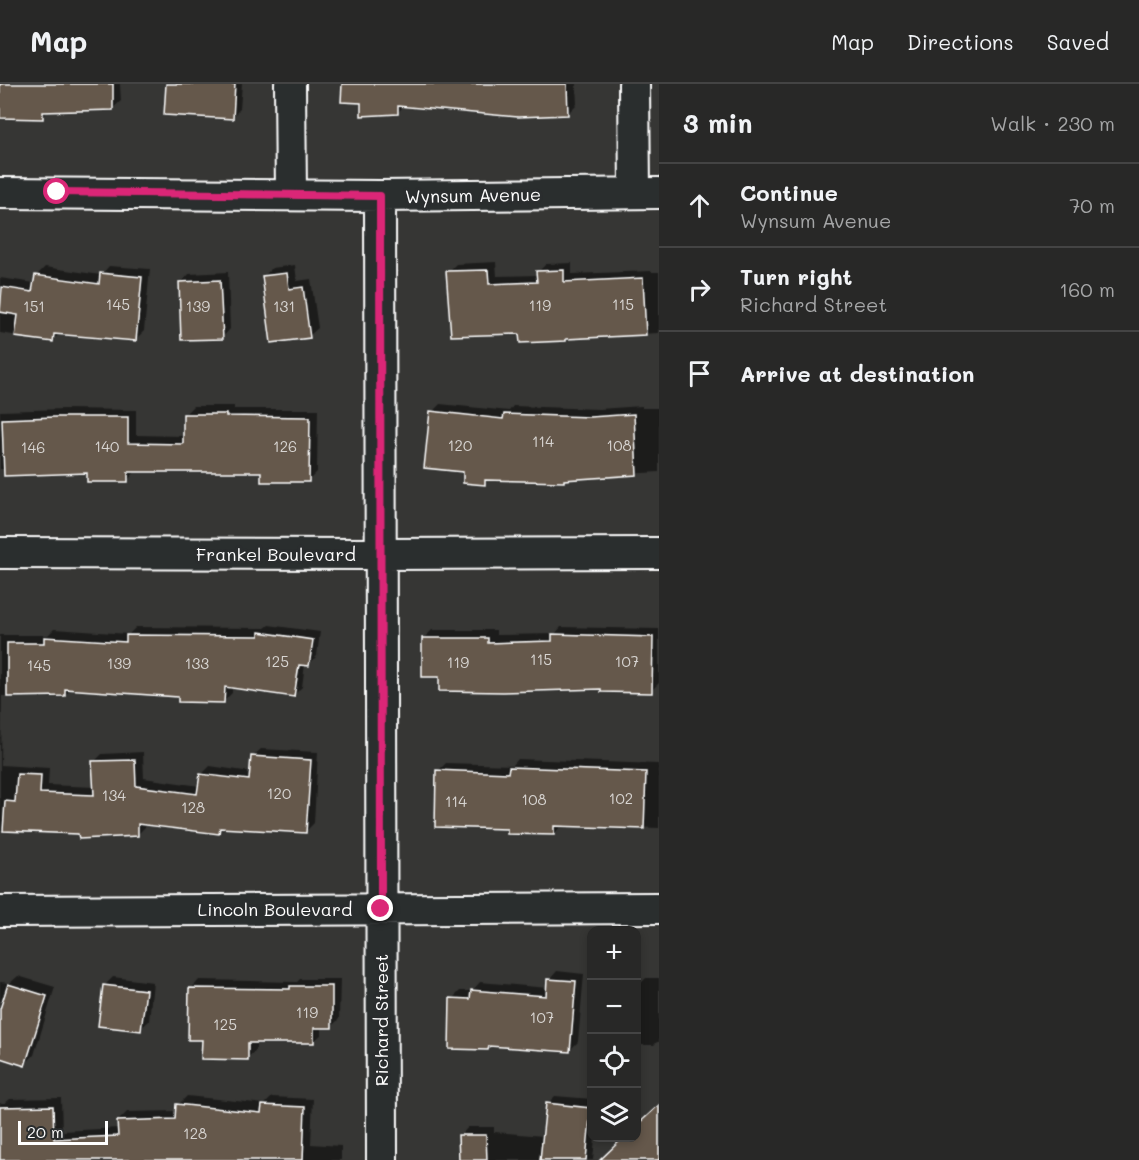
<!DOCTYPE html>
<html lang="en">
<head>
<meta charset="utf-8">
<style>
  :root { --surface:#282827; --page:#30302f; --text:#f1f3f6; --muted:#a5a6a7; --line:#444 }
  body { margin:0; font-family:Mali,sans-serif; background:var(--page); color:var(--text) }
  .controls { position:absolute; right:18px; bottom:18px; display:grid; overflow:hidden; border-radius:12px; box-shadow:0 3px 9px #0003 }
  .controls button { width:54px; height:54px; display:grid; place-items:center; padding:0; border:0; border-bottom:2px solid var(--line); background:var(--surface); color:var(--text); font:30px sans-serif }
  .scale { position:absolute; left:18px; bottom:15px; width:90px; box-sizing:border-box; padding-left:6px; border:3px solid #fff; border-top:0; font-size:16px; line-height:21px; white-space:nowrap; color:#fff; -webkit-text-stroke:4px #2a2d2e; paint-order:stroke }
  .stop { position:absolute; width:18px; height:18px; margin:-14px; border:4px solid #db2777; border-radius:50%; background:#fff }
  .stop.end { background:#db2777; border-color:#fff; box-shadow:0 2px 6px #0008 }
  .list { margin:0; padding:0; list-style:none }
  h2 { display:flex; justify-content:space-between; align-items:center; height:78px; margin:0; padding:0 24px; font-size:26px }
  h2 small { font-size:20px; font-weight:400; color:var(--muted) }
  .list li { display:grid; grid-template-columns:39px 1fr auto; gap:18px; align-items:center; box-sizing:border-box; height:84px; padding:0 24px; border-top:2px solid var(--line) }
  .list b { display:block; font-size:22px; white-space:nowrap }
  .list p { margin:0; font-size:20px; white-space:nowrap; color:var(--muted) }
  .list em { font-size:20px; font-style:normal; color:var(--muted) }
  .icon { flex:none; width:33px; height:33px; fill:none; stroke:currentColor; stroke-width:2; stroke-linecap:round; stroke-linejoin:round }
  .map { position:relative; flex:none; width:659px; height:1076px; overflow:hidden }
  header { display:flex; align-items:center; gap:36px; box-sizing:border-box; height:84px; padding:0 30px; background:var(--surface); border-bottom:2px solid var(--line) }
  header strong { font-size:28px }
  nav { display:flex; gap:33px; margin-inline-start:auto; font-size:21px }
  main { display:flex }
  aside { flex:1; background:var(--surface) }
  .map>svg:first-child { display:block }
</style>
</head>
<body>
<header>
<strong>Map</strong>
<nav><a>Map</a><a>Directions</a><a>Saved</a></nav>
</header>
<main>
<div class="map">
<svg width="659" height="1076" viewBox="0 0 659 1076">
  <rect width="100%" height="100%" fill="#363634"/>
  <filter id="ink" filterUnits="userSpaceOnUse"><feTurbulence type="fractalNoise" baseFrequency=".0167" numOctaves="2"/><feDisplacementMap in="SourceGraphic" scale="12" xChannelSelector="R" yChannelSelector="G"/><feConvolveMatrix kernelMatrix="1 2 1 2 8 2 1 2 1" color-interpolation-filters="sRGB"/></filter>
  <g filter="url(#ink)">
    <path fill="#0007" d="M0,0h120l1,17 -9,8 -63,1 -7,7h-42z
      M167,0h75l-2,25 -8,8z
      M361,0h215l1,20 -10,10 -163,-8 -7,7z
      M496,178l1,14 41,-1v-3l8,-8 26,-1v11l79,-3v1h8v61l-91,5 -2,2 -45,-8 -73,-60 8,-8z
      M295,181l2,16 14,-2 7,49 -9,8 -45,-60 8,-8z
      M109,182l41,3 -6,62 -8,8 -76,-6 -8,8 -52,-8v-55l35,5 1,-7 9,-9 56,8z
      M228,188l2,57 -8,9 -41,-55 8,-9z
      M440,320l69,7 4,-5 86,3 43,-3v2h17v64l-94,6h-76l-5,5 -19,-12 -33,-59z
      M193,322h41v3h84l-1,63 -8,8 -47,-10 -126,1 -9,10 -39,-10 -88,-2v-58l64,-2 72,1v25l48,1v-21z
      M269,541l51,7 -3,24 -9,9 -3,-1 -3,23 -8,8 -62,-9v7l-8,8 -44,-5 -108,-8 -7,7 -63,1 -1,69 48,3 -1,17 47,2 -1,-25 8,-8 41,-2 1,26 56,8 1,-11 9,-9 41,6 1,-15 9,-8 57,3 -4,71 -9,9 -81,-5 -5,6 -73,-10v3l-9,9 -137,-5v-195h48l6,-6 75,5 7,-7 129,1z
      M561,543l98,2v54l-8,8 -211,-15 -16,-38 8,-8h64v5l59,-1z
      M518,675l141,5v64l-97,-3 -8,9 -45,-6 -71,-57 8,-8 67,2z
      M557,887l27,3 -6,68 -8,8 -79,-5 -3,3 -36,-49 8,-8h12l8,-9 68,6 1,-8z
      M18,892l37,11 -21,68 -9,9 -25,-8v-74l10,1z
      M113,893l40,5 -4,39 -9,8 -36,-43z
      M646,894h13v64h-2l-3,3h-18v-56h2v-3z
      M300,895h40l-1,40 -8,8h-9v7l-9,8 -57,-1v9l-9,8 -44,-19 -12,-50 8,-9 98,2z
      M187,1012l78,8 7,-7 41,2 -2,45 30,2v14h-341v-57h5l5,-4 51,-1 1,33 57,-3 -1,-7 9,-9 50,-1 1,-6z
      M555,1012l37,3v39h3l-2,22h-133v-24l8,-9h26v5l50,4 3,-32z"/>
    <path fill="#65584c" stroke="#fff" stroke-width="1.5" d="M0,0h113v26l-70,2v7l-43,-1z
      M166,0h69l-2,35 -69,-4z
      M342,0h225l1,31 -50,2 -120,-11v8l-37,2v-13l-20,-1z
      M488,186l1,14 48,-2 -1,-11 28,-1v12l79,-4 3,57 -80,4v2l-46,2 -1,-9 -68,2 -5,-65z
      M100,189l42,4 -6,64 -82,-7 -1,8 -38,-5 3,-22 -18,-3 2,-25 30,5 3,-17 64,9z
      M287,189l2,16 14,-2 7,51 -39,5 -9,-67z
      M220,196l3,59 -42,1 -2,-58z
      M430,327l73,8 1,-5 86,3 44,-3 3,61 -73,5v2l-79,-2v5l-22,-2v-11l-39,-4z
      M183,330h43v2l84,1 -1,65h-48v-10h-133v10h-41v-9l-83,3 -2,-57 53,-2h73v26l55,1z
      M259,548l54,8 -4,26 -10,-1 -5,32 -69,-10 -1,16 -46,-1v-5l-113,-8v7l-58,1v-54h37v-6l82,5v-7l133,1z
      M552,550l101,3 -1,56 -51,-1v-3l-98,3 -64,-1v-14h-17v-39h66v5l64,-2z
      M251,672l60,4 -5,73 -86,-5 -1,6 -81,-10v12l-59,3 -1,-5 -75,-3 2,-30 10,1 2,-28 24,1 -1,18 54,2 -2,-34 43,-1 1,26 61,8 3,-20 49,6z
      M509,683l137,5 -2,57 -90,-3v9l-47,-1v-5l-72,-2 1,-57 72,3z
      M547,895l29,2 -6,71 -81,-6 -1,4 -39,-1 1,-51 20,1 1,-9 75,6z
      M8,900l39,12 -22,70 -25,-8v-49z
      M103,901l43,5 -5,41 -43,-5z
      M290,902h42v42h-18v15h-66v17l-47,-1 1,-19h-14l1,-52 101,1z
      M546,1019l45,5 -5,52h-46z
      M176,1020l85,9 1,-8 43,2 -2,53h-303v-53l53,-1 1,33 64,-3 -1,-15 58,-2z
      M659,1021v55h-59l24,-23h12v-11z
      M458,1051h28l1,25h-28z"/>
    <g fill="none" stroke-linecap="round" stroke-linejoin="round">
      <defs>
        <path id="street" d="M290,0l1,111
          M634,0l1,109
          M0,109l380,3 279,-3
          M380,112l2,964
          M0,469l381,1 278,-1
          M0,827l659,-3"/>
      </defs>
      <use href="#street" stroke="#fff" stroke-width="34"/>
      <use href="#street" stroke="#2a2d2e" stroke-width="30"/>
    </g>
  </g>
  <g fill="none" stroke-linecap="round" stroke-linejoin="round" filter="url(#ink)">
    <path stroke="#db2777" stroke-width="8" d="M57,108l323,4 1,713"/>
  </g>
  <g text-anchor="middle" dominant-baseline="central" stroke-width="6" stroke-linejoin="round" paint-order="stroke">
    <g font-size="15" fill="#d8d5d2">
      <text x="118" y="220">145</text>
      <text x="623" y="220">115</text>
      <text x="540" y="221">119</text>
      <text x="34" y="222">151</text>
      <text x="198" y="222">139</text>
      <text x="284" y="222">131</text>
      <text x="543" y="357">114</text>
      <text x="460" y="361">120</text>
      <text x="619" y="361">108</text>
      <text x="107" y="362">140</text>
      <text x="285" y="362">126</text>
      <text x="33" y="363">146</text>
      <text x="541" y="575">115</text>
      <text x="277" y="577">125</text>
      <text x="627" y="577">107</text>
      <text x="458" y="578">119</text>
      <text x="119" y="579">139</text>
      <text x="197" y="579">133</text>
      <text x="39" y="581">145</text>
      <text x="279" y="709">120</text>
      <text x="114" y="711">134</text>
      <text x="621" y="714">102</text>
      <text x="534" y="715">108</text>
      <text x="456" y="717">114</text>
      <text x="193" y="723">128</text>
      <text x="307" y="928">119</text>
      <text x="542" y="933">107</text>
      <text x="225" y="940">125</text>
      <text x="195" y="1049">128</text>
    </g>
    <g font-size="18" fill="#fff" stroke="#2a2d2e">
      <text transform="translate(473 111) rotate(-1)">Wynsum Avenue</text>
      <text x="276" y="470">Frankel Boulevard</text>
      <text x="275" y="825">Lincoln Boulevard</text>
      <text transform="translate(381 936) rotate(-90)">Richard Street</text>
    </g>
  </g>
</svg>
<div class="controls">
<button>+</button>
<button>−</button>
<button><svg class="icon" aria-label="locate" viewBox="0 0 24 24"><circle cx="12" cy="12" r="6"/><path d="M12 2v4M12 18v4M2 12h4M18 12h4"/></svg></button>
<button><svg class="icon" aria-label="layers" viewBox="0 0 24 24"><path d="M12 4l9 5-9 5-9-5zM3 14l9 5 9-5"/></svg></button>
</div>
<div class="scale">20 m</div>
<div class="stop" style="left:57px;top:108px"></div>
<div class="stop end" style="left:381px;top:825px"></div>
</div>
<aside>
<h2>3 min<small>Walk · 230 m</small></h2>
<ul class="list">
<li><svg class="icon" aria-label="ahead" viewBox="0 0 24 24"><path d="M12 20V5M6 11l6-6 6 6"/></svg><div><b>Continue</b><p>Wynsum Avenue</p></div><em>70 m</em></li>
<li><svg class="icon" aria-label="right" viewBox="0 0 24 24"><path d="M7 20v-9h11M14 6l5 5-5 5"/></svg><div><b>Turn right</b><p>Richard Street</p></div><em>160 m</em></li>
<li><svg class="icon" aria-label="arrive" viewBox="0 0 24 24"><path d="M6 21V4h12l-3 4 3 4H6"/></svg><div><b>Arrive at destination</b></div></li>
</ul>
</aside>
</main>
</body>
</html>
